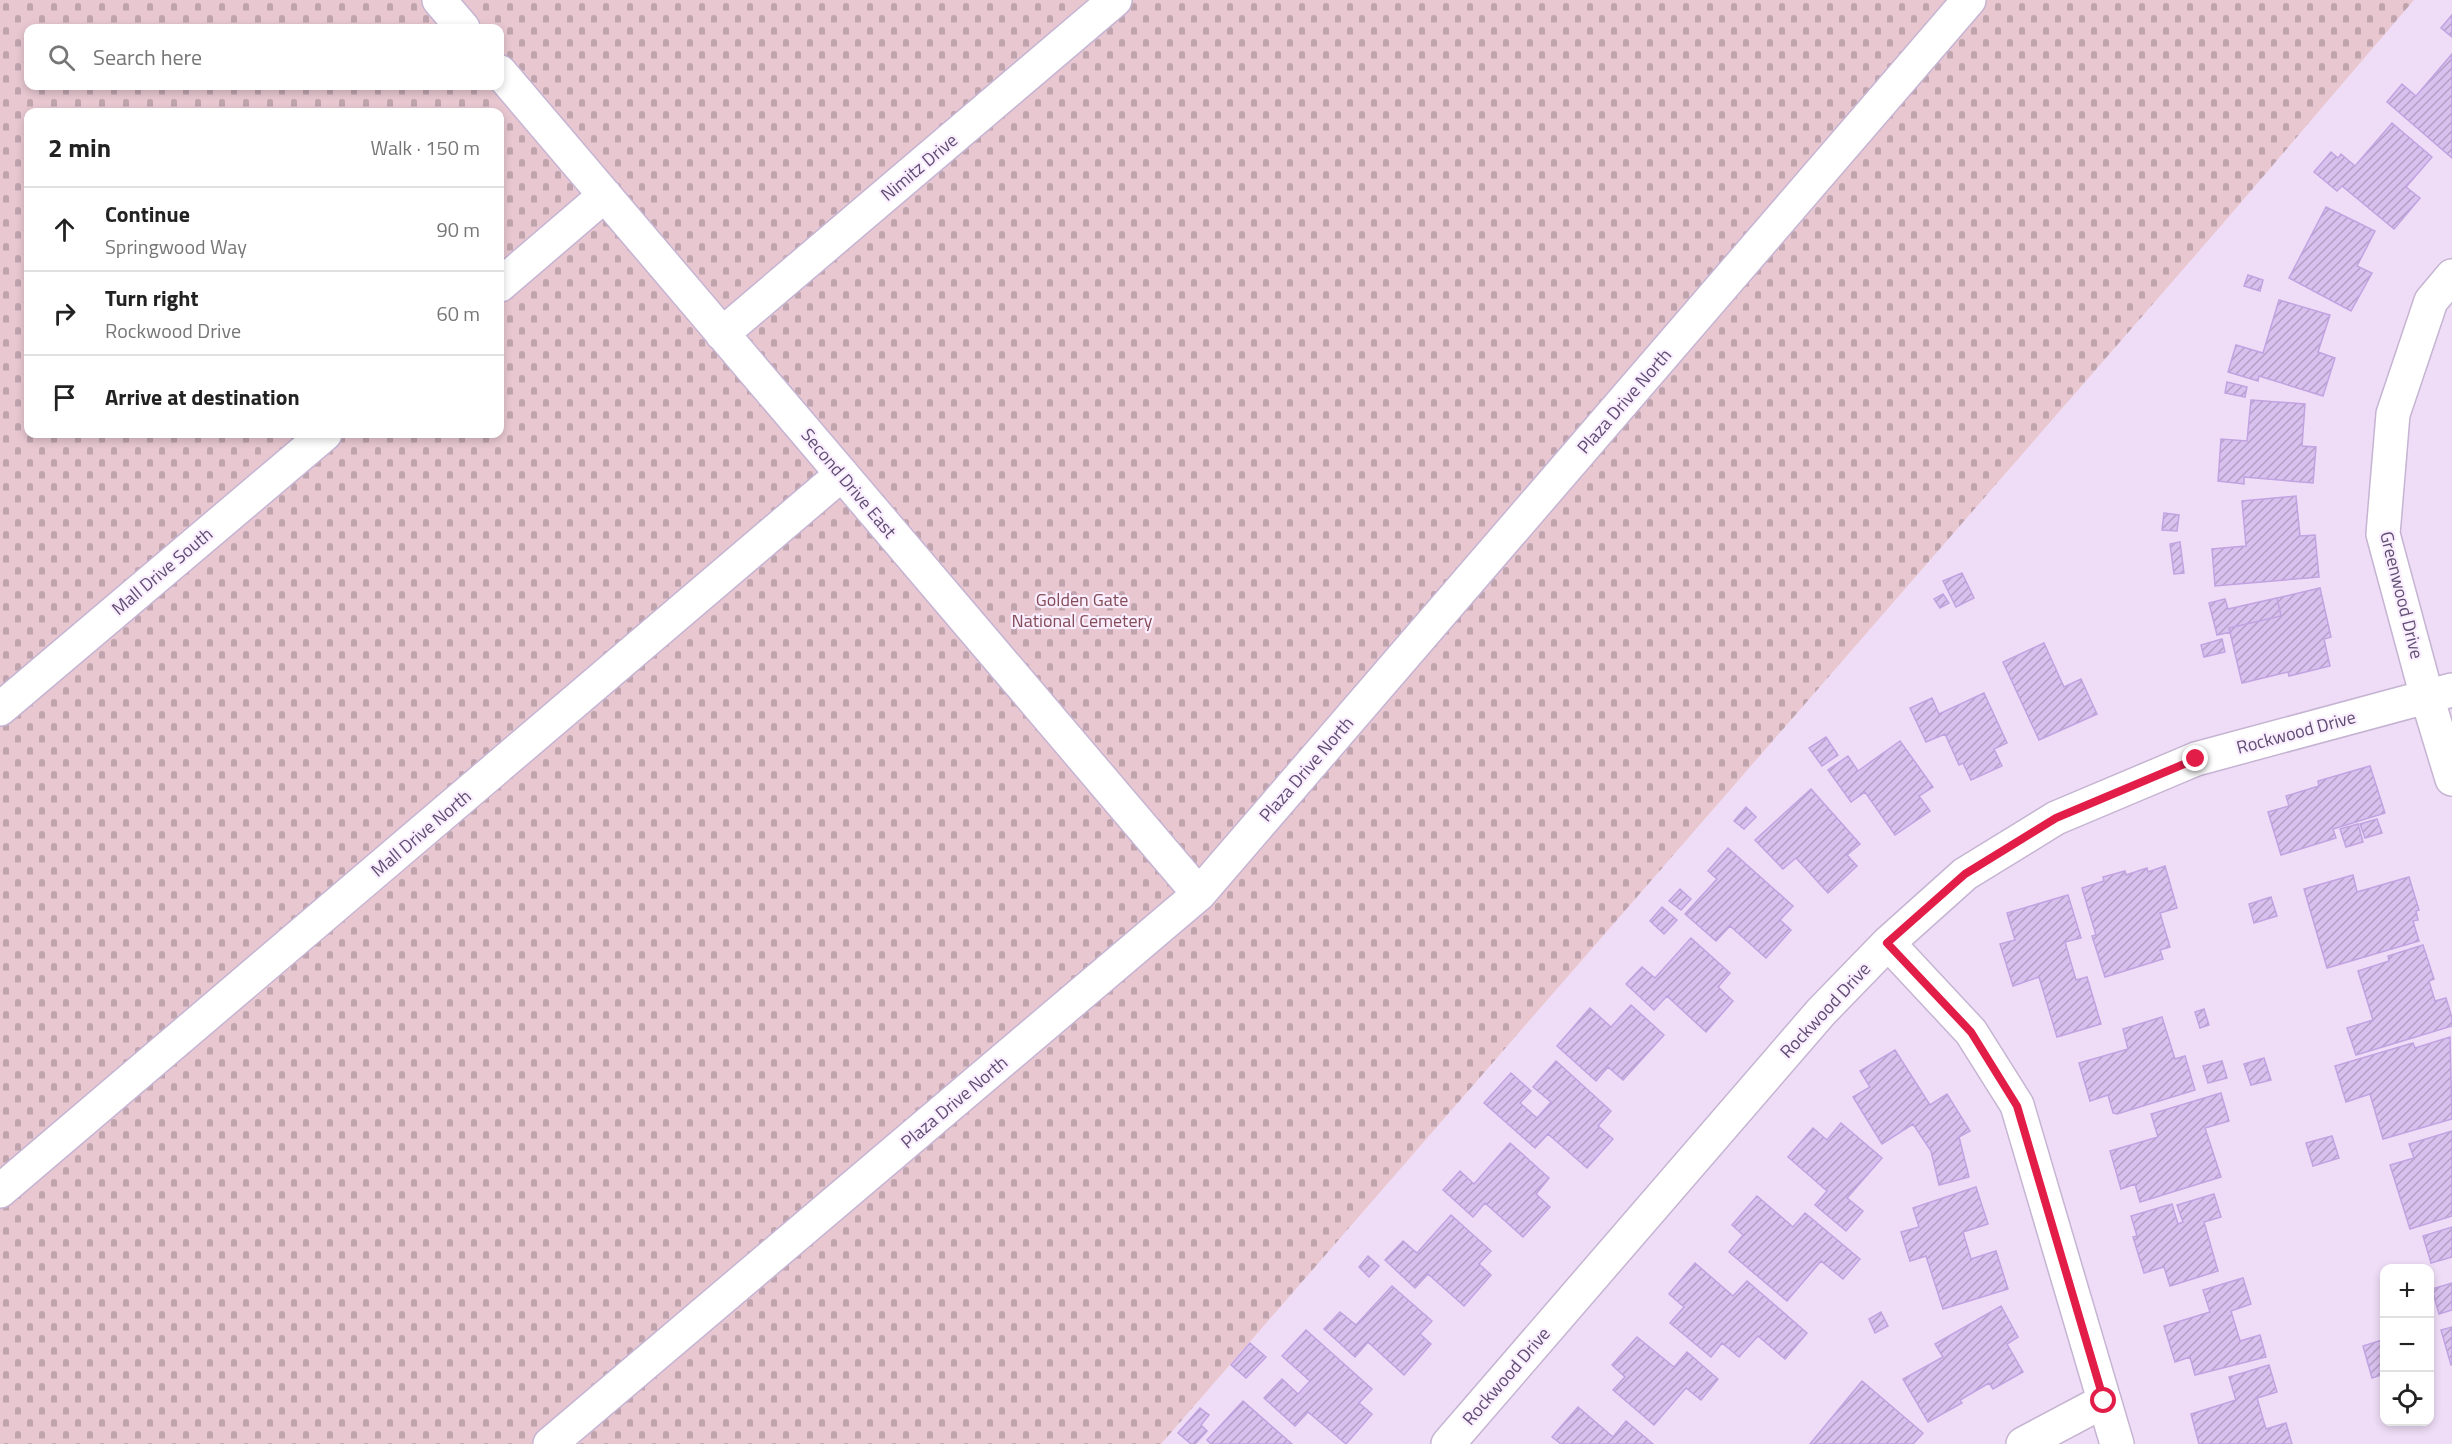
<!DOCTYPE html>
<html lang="en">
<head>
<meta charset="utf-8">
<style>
  :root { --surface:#fff; --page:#f6f6f6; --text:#222; --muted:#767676; --line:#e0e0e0 }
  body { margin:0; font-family:"Titillium Web",sans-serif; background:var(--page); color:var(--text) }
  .controls { position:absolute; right:18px; bottom:18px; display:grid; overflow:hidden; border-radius:12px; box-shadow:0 3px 9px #0003 }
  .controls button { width:54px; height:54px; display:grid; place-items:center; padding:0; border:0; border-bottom:2px solid var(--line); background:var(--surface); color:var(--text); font:30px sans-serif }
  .stop { position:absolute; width:18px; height:18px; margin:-14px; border:4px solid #e11d48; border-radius:50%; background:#fff }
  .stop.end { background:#e11d48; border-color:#fff; box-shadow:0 2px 6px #0008 }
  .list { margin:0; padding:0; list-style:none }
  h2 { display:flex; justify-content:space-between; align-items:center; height:78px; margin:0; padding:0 24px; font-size:26px }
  h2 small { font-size:20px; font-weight:400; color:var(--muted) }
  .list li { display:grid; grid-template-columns:39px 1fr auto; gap:18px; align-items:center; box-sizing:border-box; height:84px; padding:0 24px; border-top:2px solid var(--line) }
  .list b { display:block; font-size:22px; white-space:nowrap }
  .list p { margin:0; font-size:20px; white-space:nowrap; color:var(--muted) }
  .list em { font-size:20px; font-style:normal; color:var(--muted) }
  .icon { flex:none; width:33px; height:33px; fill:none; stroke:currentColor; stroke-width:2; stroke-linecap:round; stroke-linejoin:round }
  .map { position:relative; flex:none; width:2452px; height:1444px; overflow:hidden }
  .search { position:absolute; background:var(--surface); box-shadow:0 3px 9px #0003; left:24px; top:24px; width:480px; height:66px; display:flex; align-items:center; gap:15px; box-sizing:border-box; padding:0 21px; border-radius:12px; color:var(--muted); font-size:22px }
  .panel { position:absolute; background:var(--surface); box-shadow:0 3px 9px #0003; left:24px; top:108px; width:480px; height:330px; border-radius:12px }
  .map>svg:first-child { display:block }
</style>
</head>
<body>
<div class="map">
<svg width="2452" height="1444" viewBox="0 0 2452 1444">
  <defs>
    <pattern id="cemetery-stones" width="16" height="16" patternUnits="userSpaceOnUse" patternTransform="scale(1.5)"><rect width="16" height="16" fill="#e8c7d1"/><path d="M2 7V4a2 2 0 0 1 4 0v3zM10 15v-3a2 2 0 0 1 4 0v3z" fill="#bfa4ae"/></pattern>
    <pattern id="building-hatch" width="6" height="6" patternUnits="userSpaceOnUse" patternTransform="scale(1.5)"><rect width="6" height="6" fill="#d9c1ef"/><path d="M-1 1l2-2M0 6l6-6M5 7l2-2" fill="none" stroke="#b39fc6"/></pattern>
  </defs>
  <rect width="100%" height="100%" fill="#f6e8fb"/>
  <path fill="#efddf7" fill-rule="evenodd" d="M2414,0h38v1444h-1291l1065,-1224zM2384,1268h46v154h-46z"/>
  <path fill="url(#cemetery-stones)" fill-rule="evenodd" d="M0,0h2414l-188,220 -1065,1224h-1161zM28,28h472v58h-472zM28,112h472v322h-472z"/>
  <path fill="url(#building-hatch)" stroke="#c1a3e1" stroke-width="1.5" d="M2452,15v22l-11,-9z
    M2452,54v104l-65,-56 15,-18 14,12z
    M2392,123l40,34 -26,30 14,11 -26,31 -52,-43 -5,5 -23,-19 17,-20 7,6 3,-4 14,12z
    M2326,207l49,24 -18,35 15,7 -21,38 -62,-33z
    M2248,275l15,5 -3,11 -16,-5z
    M2279,300l51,15 -12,37 17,6 -12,38 -64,-20 -1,5 -30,-9 8,-27 27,8z
    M2227,382l20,5 -2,10 -20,-4z
    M2251,400l54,4 -3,42 14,1 -3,36 -69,-6v7l-26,-3 3,-42 26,2z
    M2296,496l4,40 15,-1 4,42 -104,9 -3,-37 34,-3 -4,-45z
    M2164,513l15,2 -2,16 -15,-1z
    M2180,542l4,31 -10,1 -4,-30z
    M1962,573l12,25 -18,9 -13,-26z
    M2320,588l11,49 -7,2 6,27 -41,10 -1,-4 -46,11 -13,-55 52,-12 -4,-18z
    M1943,594l6,9 -9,5 -6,-9z
    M2277,598l4,18 -52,12 2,4 -14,3 -8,-32 16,-4 3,10z
    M2222,639l3,13 -21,5 -3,-12z
    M2044,643l20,44 17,-8 16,35 -58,26 -36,-78z
    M1984,693l23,50 -13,6 8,17 -31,14 -8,-17 -4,2 -14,-31 -19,8 -16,-34 22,-10 7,16z
    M1826,737l12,18 -16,11 -13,-18z
    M1900,741l33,46 -14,9 11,15 -35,24 -30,-43 -14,10 -23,-32 20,-14 10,15z
    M2370,766l15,47 -52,16 3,9 -55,17 -13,-43 21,-6 -3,-10 33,-10 -1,-5z
    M1811,789l49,55 -13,11 10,11 -29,27 -32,-35 -13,11 -28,-29z
    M1746,807l10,10 -12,12 -10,-8z
    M2377,819l5,14 -17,5 -5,-14z
    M2358,824l5,18 -17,5 -6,-18z
    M1728,848l65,58 -13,14 11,10 -25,28 -36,-32 -14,15 -31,-27 32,-35 -9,-8z
    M2165,866l12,42 -17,5 10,34 -10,3 3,9 -58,18 -13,-41 4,-1 -14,-47 22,-7 -1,-4 22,-6 1,4 21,-7 1,4z
    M2353,875l4,17 52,-15 10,33 -3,1 2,9 -5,1 6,20 -92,27 -23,-79z
    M1680,889l11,10 -10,11 -12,-9z
    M2068,895l13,43 -16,4 11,38 11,-3 14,47 -44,13 -18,-60 -26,9 -13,-42 15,-4 -8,-27z
    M2271,897l6,19 -23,7 -5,-19z
    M1662,907l15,13 -13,14 -14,-13z
    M1691,938l39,35 -12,14 15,14 -27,31 -39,-36 -13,14 -28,-26 16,-17 13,11z
    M2423,945l11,34 -5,2 6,20 11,-3 6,20v8l-96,29 -9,-27 26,-8 -15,-49 31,-10 -1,-5z
    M1631,1005l33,30 -41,45 -15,-13 -12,14 -39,-35 33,-38 21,19z
    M2204,1009l5,16 -9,3 -5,-16z
    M2162,1017l13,42 10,-3 10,34 -78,24 -4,-1 -5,-18 -18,6 -11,-38 49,-14 -5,-20z
    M2450,1037l2,82 -69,20 -13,-45 -24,8 -11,-36 78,-23 2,5z
    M1895,1050l35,55 17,-11 23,37 -11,6 10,40 -30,8 -8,-34 -18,-27 -31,20 -29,-47 17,-10 -10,-16z
    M2264,1058l7,22 -20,5 -7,-21z
    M1556,1061l55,50 -13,15 15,13 -26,29 -39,-34 -13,14 -51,-45 27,-30 20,18 -11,12 17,15 14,-16 -18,-15z
    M2222,1061l5,17 -19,5 -5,-17z
    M2221,1093l8,28 -24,7 16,49 -81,25 -5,-18 -14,5 -11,-38 48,-14 -7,-23z
    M1841,1123l41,35 -35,40 16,13 -17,20 -31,-26 12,-14 -39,-34 25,-29 14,12z
    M2452,1131v85l-42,13 -20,-64 24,-7 -5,-14z
    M2332,1136l7,22 -26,8 -7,-23z
    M1510,1143l39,35 -13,16 14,13 -27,30 -38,-34 -12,14 -30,-27 17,-19 14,13z
    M1976,1187l12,37 -25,8 8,27 25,-8 12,38 -65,20 -17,-53 -16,5 -9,-29 18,-5 -6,-19z
    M2214,1194l7,23 -17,5 14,49 -48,15 -6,-19 -20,6 -11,-36 4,-1 -6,-20 41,-12 6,20 5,-2 -6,-17z
    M1757,1196l36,31 12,-14 55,46 -17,20 -22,-18 -34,40 -58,-49 14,-17 -11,-10z
    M1451,1215l40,36 -12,13 12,11 -27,31 -36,-32 -13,14 -30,-28 18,-19 14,12z
    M2452,1227v30l-21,6 -8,-27z
    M1368,1256l11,10 -10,11 -10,-10z
    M1695,1263l38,33 14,-15 60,52 -22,26 -27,-23 -19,21 -17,-14 -11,14 -41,-34 14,-16 -15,-13z
    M2243,1278l8,26 -20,7 9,30 20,-6 6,22 -71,18 -5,-18 -15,5 -11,-36 46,-14 -7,-22z
    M2452,1283v27l-13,4 -7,-25z
    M1392,1286l40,35 -12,13 11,10 -27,31 -36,-33 -13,15 -31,-28 16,-17 16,13z
    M2001,1306l17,31 -11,7 16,28 -30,17 -4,-6 -29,17 2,3 -34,19 -25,-43 40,-22 -8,-13z
    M1881,1312l7,14 -13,7 -6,-14z
    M2452,1327v38h-1l-10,-35z
    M1306,1330l66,59 -13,14 13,11 -26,30 -38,-32 -13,14 -31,-28 18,-19 16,15 12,-13 -28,-25z
    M1637,1337l37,30 13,-15 31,27 -17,21 -15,-12 -32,37 -41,-35 12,-13 -13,-12z
    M2382,1340l2,34 -12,4 -9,-32z
    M1250,1343l16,14 -20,21 -15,-13z
    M2269,1365l8,27 -20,6 9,31 20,-6 6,21h-93l-8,-30 45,-14 -7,-23z
    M1862,1381l61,52 -10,11h-103z
    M1243,1401l49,43h-81l-4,-4z
    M1578,1407l35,30 13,-16 27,23h-92l-9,-7z
    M1200,1408l9,7 -8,10 6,6 -12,13h-4l-13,-11z"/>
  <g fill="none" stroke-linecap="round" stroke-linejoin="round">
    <defs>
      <path id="minor" d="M439,0l24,28
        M500,72l699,822
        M2452,276l-21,25 -38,113 -10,120 44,163 25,82
        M500,285l105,-90
        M722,334l393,-334
        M0,709l325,-275
        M1888,943l83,89 46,73 100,339
        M0,1191l842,-717
        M550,1444l649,-550 770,-894
        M1448,1444l373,-432 67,-69 77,-69 91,-56 140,-59 256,-69
        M2023,1444l81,-43"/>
    </defs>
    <use href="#minor" stroke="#c5b4d2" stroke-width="36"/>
    <use href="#minor" stroke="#fff" stroke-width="33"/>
  </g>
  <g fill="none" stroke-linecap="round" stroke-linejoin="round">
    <path stroke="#e11d48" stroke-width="8" d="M2104,1401l-87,-295 -46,-74 -84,-89 78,-69 91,-56 140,-59"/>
  </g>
  <g text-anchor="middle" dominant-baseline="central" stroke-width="4.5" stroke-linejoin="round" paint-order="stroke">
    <g font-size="18" fill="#604d74" stroke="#faeefe">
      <text transform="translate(919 167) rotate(-40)">Nimitz Drive</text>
      <text transform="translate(1624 401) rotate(-49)">Plaza Drive North</text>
      <text transform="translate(849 483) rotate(50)">Second Drive East</text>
      <text transform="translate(162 571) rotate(-40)">Mall Drive South</text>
      <text transform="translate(2402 595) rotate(76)">Greenwood Drive</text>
      <text transform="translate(2296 732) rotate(-15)">Rockwood Drive</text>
      <text transform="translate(1306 769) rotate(-49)">Plaza Drive North</text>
      <text transform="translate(421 833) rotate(-40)">Mall Drive North</text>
      <text transform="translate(1825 1010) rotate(-47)">Rockwood Drive</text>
      <text transform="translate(954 1102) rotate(-40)">Plaza Drive North</text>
      <text transform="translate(1506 1376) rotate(-49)">Rockwood Drive</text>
    </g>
    <g font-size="18" fill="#844c56" stroke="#faeefe">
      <text x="1082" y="599">Golden Gate<tspan x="1082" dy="21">National Cemetery</tspan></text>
    </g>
  </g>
</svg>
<div class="controls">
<button>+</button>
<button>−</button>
<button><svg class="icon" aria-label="locate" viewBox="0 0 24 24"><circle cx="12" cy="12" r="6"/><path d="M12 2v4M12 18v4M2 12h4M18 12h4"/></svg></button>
</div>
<div class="stop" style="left:2104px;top:1401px"></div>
<div class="stop end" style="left:2196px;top:759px"></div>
<div class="search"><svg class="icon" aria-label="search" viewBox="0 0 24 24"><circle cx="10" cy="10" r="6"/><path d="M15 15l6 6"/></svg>Search here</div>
<section class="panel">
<h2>2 min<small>Walk · 150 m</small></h2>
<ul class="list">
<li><svg class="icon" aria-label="ahead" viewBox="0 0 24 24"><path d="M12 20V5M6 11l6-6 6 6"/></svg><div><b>Continue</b><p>Springwood Way</p></div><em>90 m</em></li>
<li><svg class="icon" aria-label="right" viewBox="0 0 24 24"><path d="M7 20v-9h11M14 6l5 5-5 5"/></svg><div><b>Turn right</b><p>Rockwood Drive</p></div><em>60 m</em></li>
<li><svg class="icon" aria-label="arrive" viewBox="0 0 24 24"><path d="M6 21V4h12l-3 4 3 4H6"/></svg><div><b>Arrive at destination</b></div></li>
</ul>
</section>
</div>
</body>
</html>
